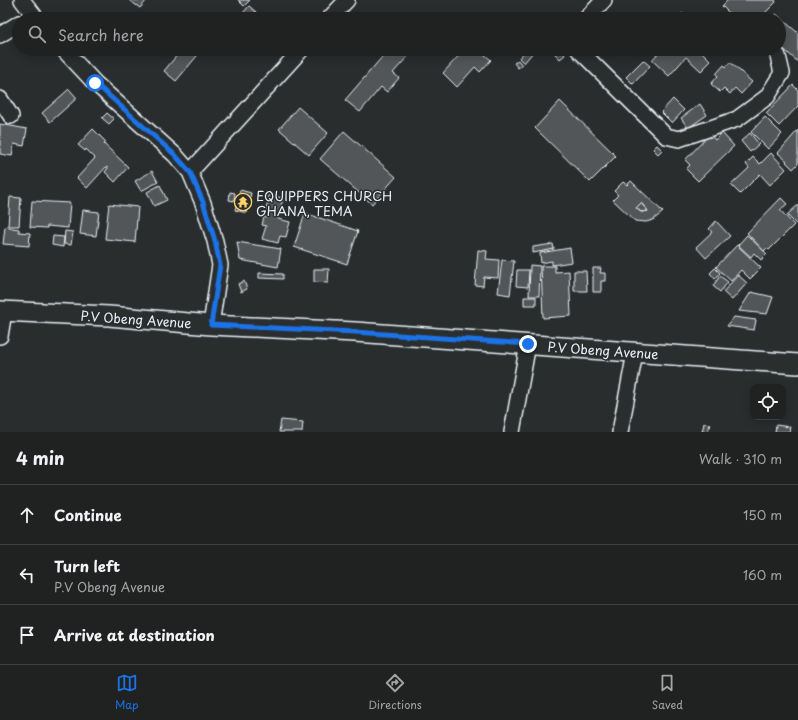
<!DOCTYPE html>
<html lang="en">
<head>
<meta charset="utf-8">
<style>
  :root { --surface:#202222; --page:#2d2f2f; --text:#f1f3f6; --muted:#a2a4a5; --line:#3d3f40; --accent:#1a73e8 }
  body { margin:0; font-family:"Playpen Sans",sans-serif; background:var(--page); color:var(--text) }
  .controls { position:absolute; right:12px; bottom:12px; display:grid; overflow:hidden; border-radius:8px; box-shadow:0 2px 10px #0003 }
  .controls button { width:36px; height:36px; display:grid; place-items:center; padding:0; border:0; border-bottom:1px solid var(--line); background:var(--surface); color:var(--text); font:20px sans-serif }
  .stop { position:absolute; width:12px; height:12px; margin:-9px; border:3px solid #1a73e8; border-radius:50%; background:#fff }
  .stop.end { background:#1a73e8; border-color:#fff; box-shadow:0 1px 4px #0008 }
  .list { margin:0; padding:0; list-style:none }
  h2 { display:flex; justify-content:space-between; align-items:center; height:52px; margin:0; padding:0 16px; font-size:17px }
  h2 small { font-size:13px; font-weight:400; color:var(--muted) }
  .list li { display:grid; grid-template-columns:26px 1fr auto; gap:12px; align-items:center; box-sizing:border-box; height:60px; padding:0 16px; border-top:1px solid var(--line) }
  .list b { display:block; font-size:15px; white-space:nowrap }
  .list p { margin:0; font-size:13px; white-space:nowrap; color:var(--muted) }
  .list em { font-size:13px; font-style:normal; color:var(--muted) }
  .icon { flex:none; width:22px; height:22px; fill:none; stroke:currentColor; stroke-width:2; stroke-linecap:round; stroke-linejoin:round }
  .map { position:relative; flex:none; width:798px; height:432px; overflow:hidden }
  .search { position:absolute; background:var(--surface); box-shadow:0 2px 10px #0003; left:12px; right:12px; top:12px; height:44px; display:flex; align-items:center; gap:10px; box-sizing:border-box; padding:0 14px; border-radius:22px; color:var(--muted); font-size:15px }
  .sheet { height:232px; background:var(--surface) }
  nav { display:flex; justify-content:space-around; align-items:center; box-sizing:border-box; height:56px; border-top:1px solid var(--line); background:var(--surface); font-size:11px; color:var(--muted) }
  nav a { display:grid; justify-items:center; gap:2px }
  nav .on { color:var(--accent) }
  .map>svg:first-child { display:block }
</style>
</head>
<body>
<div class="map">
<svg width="798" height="432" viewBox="0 0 798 432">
  <rect width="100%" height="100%" fill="#2a2d2e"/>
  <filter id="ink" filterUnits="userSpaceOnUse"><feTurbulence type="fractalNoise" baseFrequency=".025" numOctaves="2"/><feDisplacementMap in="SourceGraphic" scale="8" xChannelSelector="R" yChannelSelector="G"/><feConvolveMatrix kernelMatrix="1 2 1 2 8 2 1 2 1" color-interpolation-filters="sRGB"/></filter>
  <g filter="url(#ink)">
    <path fill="#535759" stroke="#e8f1f8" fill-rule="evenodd" d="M129,0h18l-7,8z
      M238,0h12l-6,6z
      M728,0h47l1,2 -17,17h-24l-13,-13z
      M249,6l15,13h-26z
      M682,13l6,6h-11z
      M776,14l22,19v29l-19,-17v-26h-7z
      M182,49h6l9,7 -21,25 -12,-10z
      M389,49h13l7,6 -16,18 6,5 -12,14 -6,-5 -21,25 -15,-12z
      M461,49h29l-5,6 6,5 -11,12 -5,-5 -18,20 -14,-14 20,-22z
      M527,49h5l2,2 -10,12 -5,-5z
      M560,49l5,6 -5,4 -6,-6z
      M662,49h37l12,12 -10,10 -15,-14 -17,19 -17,-16z
      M751,49h15l-7,7z
      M518,60l4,5 -4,3 -4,-5z
      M643,60l7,6 -17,18 -7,-7z
      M730,62l22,20 -11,12 -6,-6 -5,6 -6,-6 -4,4 -9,-8 7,-8 -2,-2 8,-9 2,2z
      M793,85l5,5v16l-19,20 -13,-13z
      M69,89l8,9 -27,24 -8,-9z
      M673,99l11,11 -12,13 -11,-11z
      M560,101l56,55 -26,26 -55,-54z
      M700,104l7,11 -19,13 -7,-10z
      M298,107l30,26 -19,22 -30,-26z
      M107,113l7,6 -5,5 -7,-6z
      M765,117l17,17 -14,15 -17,-17z
      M0,124l27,5 -3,17 -10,-2 -2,12 -12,-2z
      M93,129l13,13 -2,2 24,23 -13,15 -10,-10 3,-4 -2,-1 -19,21 -10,-10 18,-20 -9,-9 -1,2 -7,-6z
      M798,130v34l-5,5 -7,-7 1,-1 -9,-8z
      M344,131l52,46 -24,27 -52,-45z
      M722,133l12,13 -36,35 -12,-12 4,-4 -5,-5 25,-26 5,6z
      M750,133l9,11 -9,8 -9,-11z
      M657,145l5,5 -4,4 -5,-5z
      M771,153l15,16 -16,16 -10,-11 -20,20 -9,-9 18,-17 -3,-4 7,-7 7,7z
      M152,171l6,11 -17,9 -6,-10z
      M631,181l32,31 -10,8 -7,2 -11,-1 -22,-21 5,-5 -4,-4 9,-9 4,3zM641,203l7,8 -7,1 -5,-4z
      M160,185l7,15 -13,6 -7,-14z
      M240,190l11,3 -4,20 -12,-3z
      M230,192l5,1 -1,8 -5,-1z
      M269,195l14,3 -5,21 12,3 -4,15 -6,-1 -2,7 -16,-4 4,-13 -4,-1 2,-8 4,1 2,-7 -4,-1z
      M10,197l11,1 -2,28h-11z
      M781,198l6,6 -7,6 14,15 -25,25 -2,-2 -3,3 -17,-18z
      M32,201l38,2 -2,25 -21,-2v2l-17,-1z
      M641,203l7,8 -7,1 -5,-4z
      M109,204l29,3 -3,35 -30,-3z
      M798,205v21l-11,-11z
      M83,210l16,2 -3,24 -16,-2z
      M305,213l53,18 -11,33 -53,-17z
      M716,221l14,15 -24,22 -10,-11 16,-15 -3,-3z
      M5,227l14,2v3l11,1 -1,13 -26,-2z
      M65,231l8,1 -2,13 -7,-1z
      M747,235l20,19 -6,6 -7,-7 -3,4 -13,-12z
      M53,236l11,1 -1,10 -11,-2z
      M237,242l44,7 -3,18 -38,-7z
      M553,244l1,5 -21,4v-6z
      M737,245l24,23 -11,11 -9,-9 -10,11 -15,-14z
      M570,248l2,14 -20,3v-4l-11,2 -1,-10z
      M478,250l9,1 -1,8 13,1 -1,18 -14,-1 -1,9 -8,-1z
      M502,260l12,1 -4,34 -12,-2z
      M530,265l10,1 -1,30h-10z
      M541,266h14v6l14,-1 2,45 -28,2z
      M593,268h8l-1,5h5v8h-4v11h-8z
      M715,268l5,5 -5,6 -5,-6z
      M314,269h15l-1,14 -14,-1z
      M517,270h12l-1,17 -12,-1z
      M574,271h12l1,20h-13z
      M259,273l24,1v5l-24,-1z
      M738,275l9,8 -15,17 -9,-8z
      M720,276l8,6 -8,10 -7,-6z
      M244,281l3,8 -6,3 -3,-8z
      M751,292l22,5 -6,17 -28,-3z
      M524,297h12v8h-12z
      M734,317l22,3 -2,10 -27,-4z
      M281,420l22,2 -1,10h-23z
      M704,423l6,1 -2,8h-6z
      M776,425l14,2 -1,5h-14z"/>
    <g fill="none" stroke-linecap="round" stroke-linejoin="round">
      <defs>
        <path id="minor" d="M22,0l15,19
          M329,19l18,-19
          M586,19l18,-19
          M0,35l19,-12
          M63,49l32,34 80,72 15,17 13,31 12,38 5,24 -9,60
          M578,49l88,87 13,3 58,-20 30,-22 15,-24 -4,-17
          M0,99l11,17
          M190,172l112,-123
          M0,336l4,-24
          M512,432l16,-88
          M620,432l15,-79"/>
        <path id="major" d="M0,311l109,5 102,9 144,7 443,32"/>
      </defs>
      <use href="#minor" stroke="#e8f1f8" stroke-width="18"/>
      <use href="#major" stroke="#e8f1f8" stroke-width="22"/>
      <use href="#minor" stroke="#2a2d2e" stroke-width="15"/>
      <use href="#major" stroke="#2a2d2e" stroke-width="19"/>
    </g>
  </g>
  <g fill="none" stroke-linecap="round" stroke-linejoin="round" filter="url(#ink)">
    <path stroke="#1a73e8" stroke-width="5" d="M95,83l80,72 15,17 13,30 12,39 5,24 -9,60 144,7 173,12"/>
  </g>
  <defs>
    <symbol id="temple-ring" viewBox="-11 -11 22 22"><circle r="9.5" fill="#2a2d2e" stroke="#ffd166" stroke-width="1.5"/><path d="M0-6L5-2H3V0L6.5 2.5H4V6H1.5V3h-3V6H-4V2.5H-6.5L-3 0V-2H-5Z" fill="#ffd166"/></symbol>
  </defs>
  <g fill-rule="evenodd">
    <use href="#temple-ring" x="233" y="192" width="20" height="20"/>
  </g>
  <g text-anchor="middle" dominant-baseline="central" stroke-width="3" stroke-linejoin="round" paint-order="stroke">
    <g font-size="13" fill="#e8f1f8" stroke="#2a2d2e" text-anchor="start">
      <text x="256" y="195">EQUIPPERS CHURCH<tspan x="256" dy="15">GHANA, TEMA</tspan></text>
    </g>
    <g font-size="13" fill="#e8f1f8" stroke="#2a2d2e">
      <text transform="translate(136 319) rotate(4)">P.V Obeng Avenue</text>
      <text transform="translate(603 350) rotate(4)">P.V Obeng Avenue</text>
    </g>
  </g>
</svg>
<div class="controls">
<button><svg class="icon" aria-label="locate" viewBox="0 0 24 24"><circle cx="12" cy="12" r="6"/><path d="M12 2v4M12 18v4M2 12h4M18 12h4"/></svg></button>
</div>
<div class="stop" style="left:95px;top:83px"></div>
<div class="stop end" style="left:528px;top:344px"></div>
<div class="search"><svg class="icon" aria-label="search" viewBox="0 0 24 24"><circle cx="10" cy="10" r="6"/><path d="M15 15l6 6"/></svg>Search here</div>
</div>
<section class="sheet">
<h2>4 min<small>Walk · 310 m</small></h2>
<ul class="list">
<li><svg class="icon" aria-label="ahead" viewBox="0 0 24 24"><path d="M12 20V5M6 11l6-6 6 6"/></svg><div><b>Continue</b></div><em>150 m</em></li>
<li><svg class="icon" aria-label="left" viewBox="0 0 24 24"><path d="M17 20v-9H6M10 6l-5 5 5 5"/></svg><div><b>Turn left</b><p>P.V Obeng Avenue</p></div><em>160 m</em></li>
<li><svg class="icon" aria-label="arrive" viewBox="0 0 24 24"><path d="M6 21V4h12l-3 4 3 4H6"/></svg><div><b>Arrive at destination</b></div></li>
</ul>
</section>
<nav>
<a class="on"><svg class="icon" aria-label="map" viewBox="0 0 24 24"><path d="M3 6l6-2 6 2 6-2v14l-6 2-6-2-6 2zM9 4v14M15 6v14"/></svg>Map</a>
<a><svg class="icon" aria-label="directions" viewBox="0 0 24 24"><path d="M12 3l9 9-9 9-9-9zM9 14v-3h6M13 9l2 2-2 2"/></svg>Directions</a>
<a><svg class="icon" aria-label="saved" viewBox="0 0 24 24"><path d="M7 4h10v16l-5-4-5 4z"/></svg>Saved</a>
</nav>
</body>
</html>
